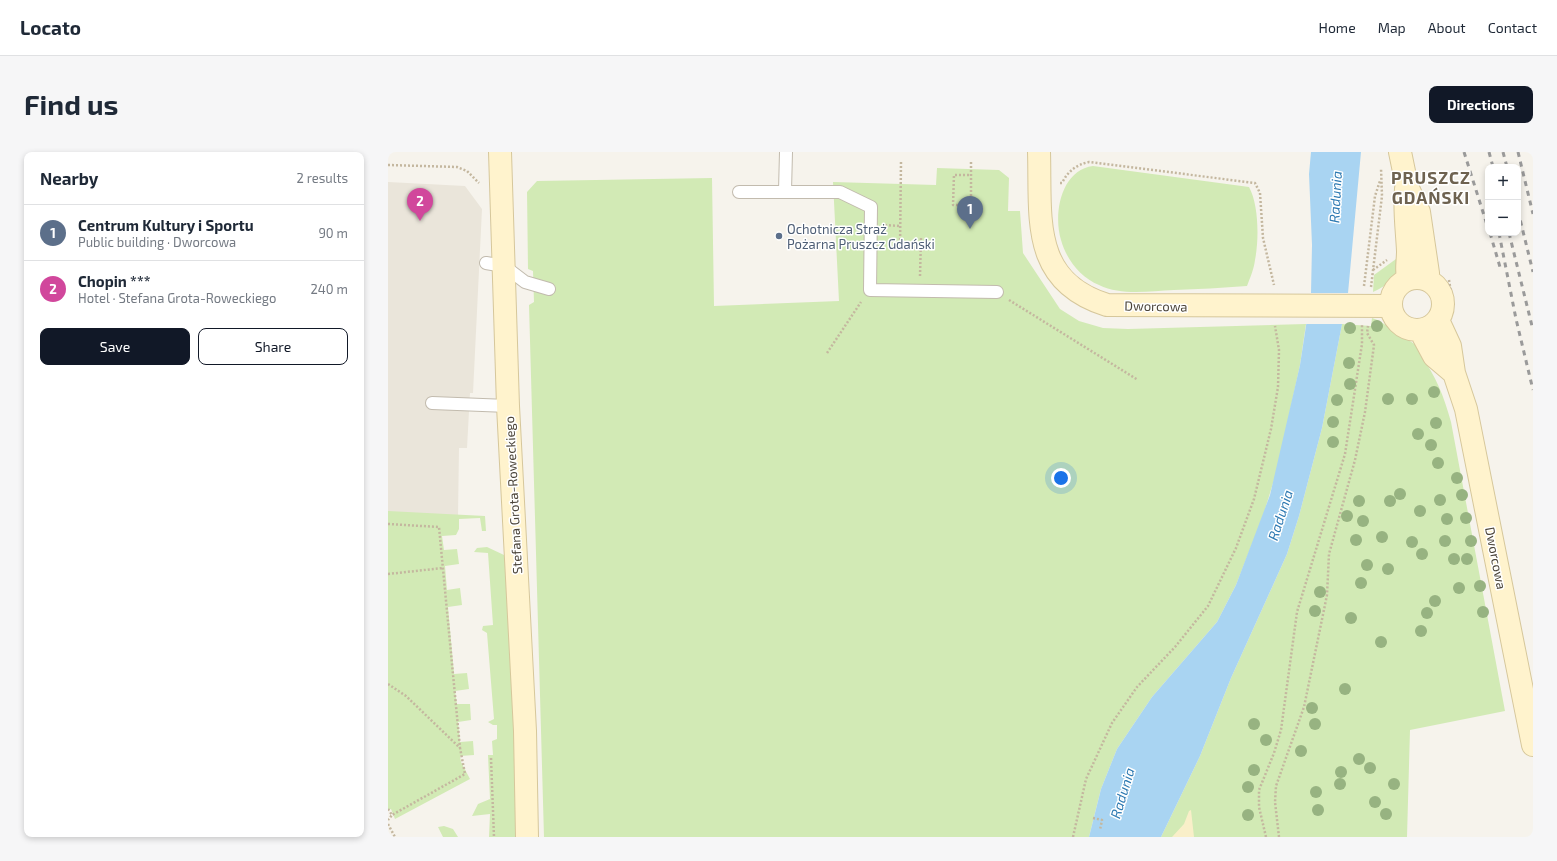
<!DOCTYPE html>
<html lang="en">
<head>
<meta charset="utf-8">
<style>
  :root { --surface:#fff; --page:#f6f6f7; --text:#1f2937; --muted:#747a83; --line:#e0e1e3; --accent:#111827 }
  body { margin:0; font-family:"Exo 2",sans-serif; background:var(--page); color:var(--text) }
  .controls { position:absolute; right:12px; top:12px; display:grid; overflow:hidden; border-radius:8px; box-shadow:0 2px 6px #0003 }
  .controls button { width:36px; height:36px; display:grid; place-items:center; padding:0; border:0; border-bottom:1px solid var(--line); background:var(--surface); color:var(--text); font:20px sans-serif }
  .you { position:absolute; left:673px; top:326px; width:14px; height:14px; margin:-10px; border:3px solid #fff; border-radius:50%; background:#1a73e8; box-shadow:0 0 0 6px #1a73e833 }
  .badge { display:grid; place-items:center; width:26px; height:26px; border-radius:50%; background:var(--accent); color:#fff; font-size:13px; font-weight:700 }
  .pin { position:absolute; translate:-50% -33px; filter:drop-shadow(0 1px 2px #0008) }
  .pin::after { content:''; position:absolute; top:21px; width:14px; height:12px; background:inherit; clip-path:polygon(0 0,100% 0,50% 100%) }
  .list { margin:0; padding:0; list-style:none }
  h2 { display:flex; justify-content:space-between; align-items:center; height:52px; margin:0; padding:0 16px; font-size:17px }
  h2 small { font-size:13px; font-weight:400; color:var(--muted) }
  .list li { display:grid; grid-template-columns:26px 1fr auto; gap:12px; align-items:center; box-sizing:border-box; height:56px; padding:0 16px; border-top:1px solid var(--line) }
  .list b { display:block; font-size:15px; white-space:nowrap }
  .list p { margin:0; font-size:13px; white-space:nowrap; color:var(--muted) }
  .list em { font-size:13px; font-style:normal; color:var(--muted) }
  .actions { display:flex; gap:8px; padding:12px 16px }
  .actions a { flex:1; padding:9px 0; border:1px solid var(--accent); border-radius:8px; text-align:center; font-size:14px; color:var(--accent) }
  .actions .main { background:var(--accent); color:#fff }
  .map { position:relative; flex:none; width:1145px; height:685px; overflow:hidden; border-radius:8px }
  header { display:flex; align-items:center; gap:24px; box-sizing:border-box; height:56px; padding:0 20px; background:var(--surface); border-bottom:1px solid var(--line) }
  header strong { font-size:19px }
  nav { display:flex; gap:22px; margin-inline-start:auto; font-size:14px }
  .intro { display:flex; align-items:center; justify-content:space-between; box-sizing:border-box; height:96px; padding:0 24px }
  h1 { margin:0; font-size:28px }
  .button { padding:10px 18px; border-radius:8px; background:var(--accent); color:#fff; font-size:14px; font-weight:700 }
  main { display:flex; gap:24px; padding:0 24px }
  aside { flex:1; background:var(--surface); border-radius:8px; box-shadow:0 2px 6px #0003 }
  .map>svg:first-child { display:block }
</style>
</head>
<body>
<header>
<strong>Locato</strong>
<nav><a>Home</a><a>Map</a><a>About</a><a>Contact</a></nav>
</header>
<div class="intro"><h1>Find us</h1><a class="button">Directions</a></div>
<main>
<aside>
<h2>Nearby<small>2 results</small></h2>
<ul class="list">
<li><span class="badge" style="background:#5c6f8a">1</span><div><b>Centrum Kultury i Sportu</b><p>Public building · Dworcowa</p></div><em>90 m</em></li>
<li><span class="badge" style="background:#d1479c">2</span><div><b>Chopin ***</b><p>Hotel · Stefana Grota-Roweckiego</p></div><em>240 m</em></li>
</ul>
<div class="actions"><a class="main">Save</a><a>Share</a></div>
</aside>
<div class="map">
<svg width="1145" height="685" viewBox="0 0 1145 685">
  <rect width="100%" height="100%" fill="#f6f3ec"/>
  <path fill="#eae5da" d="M0,30l77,4 17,23 -9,184h-3l-3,55h-8l-1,68 -70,-4z"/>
  <path fill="#d2eab5" d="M705,14l156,21c10,18 10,53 6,73 -1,9 -5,18 -8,26 -25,2 -49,3 -73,4 -25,1 -52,6 -75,-5 -18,-7 -33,-26 -38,-45 -8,-26 0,-70 32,-74z
    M549,16l62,2 10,8 -1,33h12l3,42 37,56 19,12 24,7 25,1 178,-5 -6,41 -23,105 -14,46 -27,69 -19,37 -65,75 -35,52 -16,40 -12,48h-545l-15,-532 5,-3 -1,-31 -5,-2 -1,-77 10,-11 175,-3 2,128 125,-5 -6,-119 103,3z
    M1014,106c-4,17 -13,27 -29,34l1,-17 22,-16z
    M984,166c10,3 16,9 24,15 11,7 19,9 28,20l-4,2c16,20 24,42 31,67l54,289 -95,19 -3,107h-246l39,-81 31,-78 56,-124 12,-38 23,-88 20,-104 29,2z
    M0,359l97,5 1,15h-4l-2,-13 -21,1v10l-3,6 -14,1 2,14 13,-1 2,15 -14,2 2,24 13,-2 2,17 -14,2 6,67 13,-1 2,16 -14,2 2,13h13l1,16 -13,2 2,20 13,-1 1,14 -14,1 1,6 9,17 -75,40 -4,-10 -3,1z
    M99,395l17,8 1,5 10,180 2,97h-28l1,-23 -18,2 6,-12 12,-5 -2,-44h5l-1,-14 5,-2v-14h-4l-5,-3 6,-3 -7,-86 -5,-3 1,-4 10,-1 -5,-72 -14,-1 3,-4z
    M56,674l9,3 5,8h-15l-5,-10z"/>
  <path fill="#f9efc9" d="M803,658l3,27h-22l12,-13 5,-13z"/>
  <path fill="#a9d4f2" d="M923,0h50l-13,141 -26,135 -23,88 -12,38 -56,124 -31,78 -39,81h-72l12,-48 16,-40 35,-52 65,-75 19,-37 34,-90 30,-130 11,-72 1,-48 -3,-71z"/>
  <path fill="#f6f3ec" d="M921,141h41l-6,31h-40z"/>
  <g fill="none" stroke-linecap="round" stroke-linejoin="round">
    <defs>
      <path id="lane" d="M397,39l1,-39
        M351,40h101l31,15 -1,83 127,2
        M98,111l18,3 21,16 24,7
        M44,251l76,3"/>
      <path id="secondary" d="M112,0l8,254 17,325 2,106
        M651,0c2,66 -9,129 68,153l283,1
        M1012,0l7,34 12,26 9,61 -1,6
        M1018,37c-2,21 1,41 2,62 0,10 -2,18 0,28
        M1003 152a26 26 0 1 1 52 0a26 26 0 1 1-52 0Z
        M1050,168l12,26 4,27 12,36 67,336
        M1032,178l14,26 20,17"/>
    </defs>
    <use href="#lane" stroke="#c2bbae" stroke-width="14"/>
    <use href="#secondary" stroke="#d6c79b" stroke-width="24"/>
    <path stroke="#c4b79f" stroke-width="2.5" stroke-dasharray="2 2" stroke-linecap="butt" d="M513,10l-1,86h20
      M583,10c0,14 0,29 0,43h-18l1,-30h17
      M0,13l69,2 10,4 12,12
      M672,31h2c6,-12 14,-18 27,-21l166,21 5,10 3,45 11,47
      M497,73l15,1
      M985,118l14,-10
      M532,124l1,-38
      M1061,128l4,25
      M976,134l11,-90 5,-15
      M983,135l11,-91 -1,-28
      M621,148l129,80
      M439,201l34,-51
      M0,372l51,3 21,221
      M0,422l55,-6
      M0,532l18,12 54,52 5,26 -73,41
      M103,606l3,79
      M0,657l4,6 -4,5
      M705,666l9,2 -2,10
      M0,672l7,13
      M685,685l13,-58 26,-56 25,-36 38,-40 33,-41 28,-58 18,-49 17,-70 7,-42 1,-37 -4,-24
      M878,685l-7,-30v-17l15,-37 7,-23 16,-118 48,-158 17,-110v-19
      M891,685l-4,-35 1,-16 28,-79 23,-112 2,-41 26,-94 10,-48 9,-67 -7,-12 1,-7"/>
    <use href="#lane" stroke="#fff" stroke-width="12"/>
    <use href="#secondary" stroke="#fff3cd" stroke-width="22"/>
    <path stroke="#9a9a9a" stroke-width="3" stroke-dasharray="5 5" stroke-linecap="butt" d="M1076,0l24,76
      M1101,0l4,15
      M1115,0l4,15
      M1130,0l15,62
      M1130,59l15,61
      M1102,81l10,34
      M1111,81l17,86 17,71
      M1121,81l24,97"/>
  </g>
  <g fill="#97b381">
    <circle cx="989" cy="174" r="6"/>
    <circle cx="962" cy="176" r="6"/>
    <circle cx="961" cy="211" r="6"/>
    <circle cx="962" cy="232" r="6"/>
    <circle cx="1046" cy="240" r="6"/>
    <circle cx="1000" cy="247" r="6"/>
    <circle cx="1024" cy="247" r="6"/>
    <circle cx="949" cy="248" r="6"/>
    <circle cx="945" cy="270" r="6"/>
    <circle cx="1048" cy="271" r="6"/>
    <circle cx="1030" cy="282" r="6"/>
    <circle cx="945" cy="290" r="6"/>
    <circle cx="1043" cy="293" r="6"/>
    <circle cx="1050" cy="311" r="6"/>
    <circle cx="1069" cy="326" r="6"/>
    <circle cx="1012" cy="342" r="6"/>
    <circle cx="1074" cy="343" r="6"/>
    <circle cx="1052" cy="348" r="6"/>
    <circle cx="971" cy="349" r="6"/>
    <circle cx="1002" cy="349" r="6"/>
    <circle cx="1032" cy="359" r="6"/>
    <circle cx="959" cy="364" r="6"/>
    <circle cx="1078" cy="366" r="6"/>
    <circle cx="1059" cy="367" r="6"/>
    <circle cx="975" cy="369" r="6"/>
    <circle cx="994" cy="385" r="6"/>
    <circle cx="968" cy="388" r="6"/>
    <circle cx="1057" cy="389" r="6"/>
    <circle cx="1083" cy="389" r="6"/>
    <circle cx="1024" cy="390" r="6"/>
    <circle cx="1034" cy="402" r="6"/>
    <circle cx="1066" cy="407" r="6"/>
    <circle cx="1079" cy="407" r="6"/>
    <circle cx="979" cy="413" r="6"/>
    <circle cx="1000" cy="417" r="6"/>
    <circle cx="973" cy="431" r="6"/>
    <circle cx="1092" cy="434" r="6"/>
    <circle cx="1071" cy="436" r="6"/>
    <circle cx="932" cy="440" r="6"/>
    <circle cx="1047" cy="449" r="6"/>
    <circle cx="927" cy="459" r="6"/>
    <circle cx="1095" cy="460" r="6"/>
    <circle cx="1039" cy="461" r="6"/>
    <circle cx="963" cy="466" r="6"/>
    <circle cx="1033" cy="479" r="6"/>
    <circle cx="993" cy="490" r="6"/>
    <circle cx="957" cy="537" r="6"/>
    <circle cx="924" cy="556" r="6"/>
    <circle cx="866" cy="572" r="6"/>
    <circle cx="927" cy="572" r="6"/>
    <circle cx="878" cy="588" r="6"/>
    <circle cx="913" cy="599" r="6"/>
    <circle cx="971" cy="607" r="6"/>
    <circle cx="982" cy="616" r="6"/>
    <circle cx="866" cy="618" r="6"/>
    <circle cx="953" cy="620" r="6"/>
    <circle cx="952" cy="632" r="6"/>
    <circle cx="1006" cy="632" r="6"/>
    <circle cx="860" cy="635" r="6"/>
    <circle cx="928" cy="640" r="6"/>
    <circle cx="987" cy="650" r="6"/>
    <circle cx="930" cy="658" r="6"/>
    <circle cx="998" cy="662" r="6"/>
    <circle cx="860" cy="663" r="6"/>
  </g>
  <circle fill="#5c6f8a" stroke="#fff" stroke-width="1.5" cx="391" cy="84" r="4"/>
  <g text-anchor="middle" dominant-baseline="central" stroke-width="3" stroke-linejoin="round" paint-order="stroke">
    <g font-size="13" fill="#4e5e75" stroke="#fff" text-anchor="start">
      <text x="399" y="77">Ochotnicza Straż<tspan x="399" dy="15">Pożarna Pruszcz Gdański</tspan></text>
    </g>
    <g font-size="13" fill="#4b4439" stroke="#fff">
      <text transform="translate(768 154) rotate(1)">Dworcowa</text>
      <text transform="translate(125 343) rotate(-93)">Stefana Grota-Roweckiego</text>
      <text transform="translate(1108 406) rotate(79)">Dworcowa</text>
    </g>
    <g font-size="14" font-style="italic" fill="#2e7ab2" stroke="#fff">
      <text transform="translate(947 45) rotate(-87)">Radunia</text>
      <text transform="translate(892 363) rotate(-72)">Radunia</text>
      <text transform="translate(734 641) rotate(-73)">Radunia</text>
    </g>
    <g font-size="17" font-weight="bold" letter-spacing="1" fill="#6e6250" stroke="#fff">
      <text x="1043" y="25">PRUSZCZ<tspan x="1043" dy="20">GDAŃSKI</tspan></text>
    </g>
  </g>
</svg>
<div class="controls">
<button>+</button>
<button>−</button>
</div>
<div class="you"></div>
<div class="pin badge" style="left:582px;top:77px;background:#5c6f8a">1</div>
<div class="pin badge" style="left:32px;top:69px;background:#d1479c">2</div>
</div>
</main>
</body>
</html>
